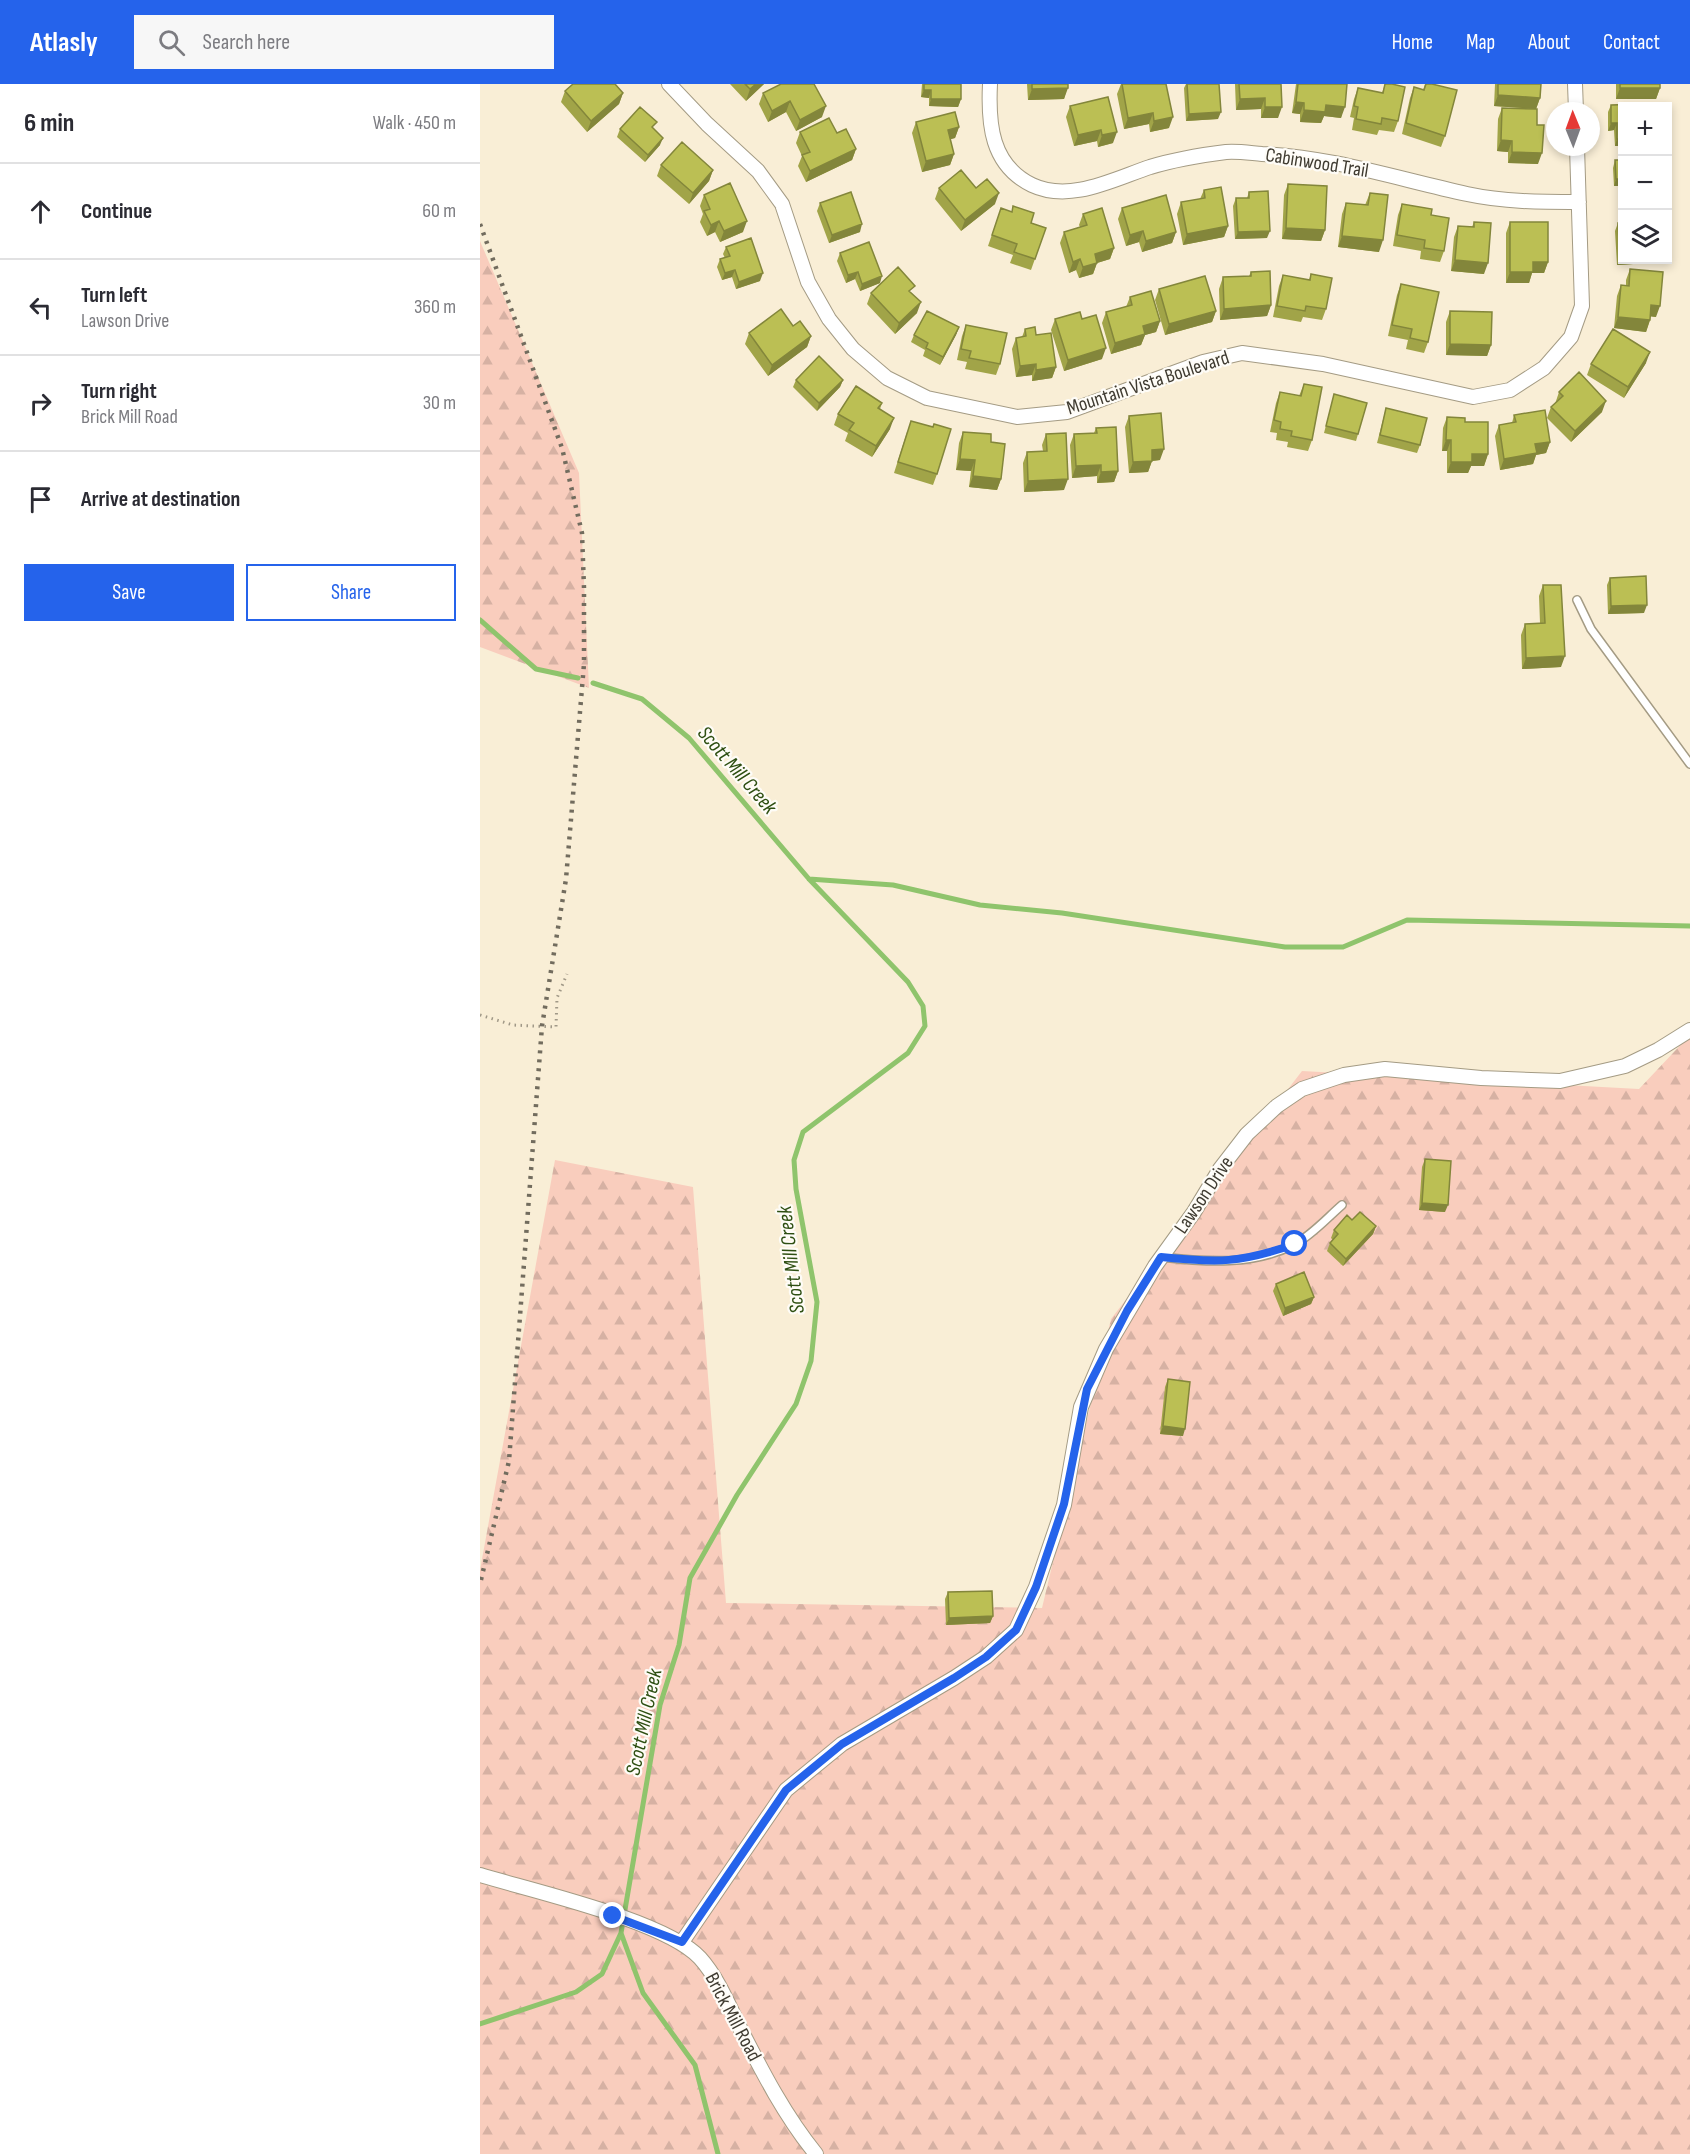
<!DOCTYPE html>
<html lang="en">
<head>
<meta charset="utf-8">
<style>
  :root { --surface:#fff; --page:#f7f7f7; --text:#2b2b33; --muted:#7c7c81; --line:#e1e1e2; --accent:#2563eb }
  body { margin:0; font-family:"Sofia Sans Condensed",sans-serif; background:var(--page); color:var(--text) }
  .controls { position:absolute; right:18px; top:18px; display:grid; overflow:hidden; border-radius:0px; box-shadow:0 3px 9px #0003 }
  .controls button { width:54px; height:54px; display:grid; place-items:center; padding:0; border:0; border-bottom:2px solid var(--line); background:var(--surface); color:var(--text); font:30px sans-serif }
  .compass { position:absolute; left:1066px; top:18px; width:54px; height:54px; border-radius:50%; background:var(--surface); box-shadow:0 3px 9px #0003; rotate:359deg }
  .stop { position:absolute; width:18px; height:18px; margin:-14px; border:4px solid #2563eb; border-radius:50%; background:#fff }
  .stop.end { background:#2563eb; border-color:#fff; box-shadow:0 2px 6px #0008 }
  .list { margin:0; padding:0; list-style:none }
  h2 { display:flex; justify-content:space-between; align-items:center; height:78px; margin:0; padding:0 24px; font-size:26px }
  h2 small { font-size:20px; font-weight:400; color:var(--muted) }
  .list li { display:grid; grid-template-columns:39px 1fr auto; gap:18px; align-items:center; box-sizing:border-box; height:96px; padding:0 24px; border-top:2px solid var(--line) }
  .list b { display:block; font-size:22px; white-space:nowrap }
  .list p { margin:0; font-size:20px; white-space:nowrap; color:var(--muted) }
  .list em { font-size:20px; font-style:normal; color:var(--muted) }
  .actions { display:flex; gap:12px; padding:18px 24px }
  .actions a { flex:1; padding:14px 0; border:2px solid var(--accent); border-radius:0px; text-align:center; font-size:21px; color:var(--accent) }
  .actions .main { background:var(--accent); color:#fff }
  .icon { flex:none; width:33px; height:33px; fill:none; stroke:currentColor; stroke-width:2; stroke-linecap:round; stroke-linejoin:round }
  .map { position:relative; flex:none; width:1210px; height:2070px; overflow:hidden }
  header { display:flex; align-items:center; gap:36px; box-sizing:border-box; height:84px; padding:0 30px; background:var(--accent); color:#fff }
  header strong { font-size:28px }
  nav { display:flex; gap:33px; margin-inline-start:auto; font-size:21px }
  .search { width:420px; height:54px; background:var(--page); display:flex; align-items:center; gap:15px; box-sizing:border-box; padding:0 21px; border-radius:0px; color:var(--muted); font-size:22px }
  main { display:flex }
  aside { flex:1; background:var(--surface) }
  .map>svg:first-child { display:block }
</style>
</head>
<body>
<header>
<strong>Atlasly</strong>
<div class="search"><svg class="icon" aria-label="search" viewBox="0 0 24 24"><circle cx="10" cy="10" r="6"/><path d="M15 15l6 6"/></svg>Search here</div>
<nav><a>Home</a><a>Map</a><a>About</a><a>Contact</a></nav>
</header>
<main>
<aside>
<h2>6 min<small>Walk · 450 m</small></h2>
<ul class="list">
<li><svg class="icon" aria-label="ahead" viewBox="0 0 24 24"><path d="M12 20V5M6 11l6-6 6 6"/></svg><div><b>Continue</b></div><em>60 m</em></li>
<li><svg class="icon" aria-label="left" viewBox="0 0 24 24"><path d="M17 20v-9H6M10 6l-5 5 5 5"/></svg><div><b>Turn left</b><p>Lawson Drive</p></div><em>360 m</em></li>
<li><svg class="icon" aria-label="right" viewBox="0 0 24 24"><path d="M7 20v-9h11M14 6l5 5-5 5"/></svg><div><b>Turn right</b><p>Brick Mill Road</p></div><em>30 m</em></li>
<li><svg class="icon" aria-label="arrive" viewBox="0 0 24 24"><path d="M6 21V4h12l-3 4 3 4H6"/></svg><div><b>Arrive at destination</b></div></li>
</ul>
<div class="actions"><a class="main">Save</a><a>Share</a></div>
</aside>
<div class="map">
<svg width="1210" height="2070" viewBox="0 0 1210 2070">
  <defs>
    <pattern id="forest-firs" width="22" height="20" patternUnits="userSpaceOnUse" patternTransform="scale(1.5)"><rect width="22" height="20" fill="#f9cdbd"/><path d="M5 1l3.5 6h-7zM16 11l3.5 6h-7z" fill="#d6b1a3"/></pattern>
  </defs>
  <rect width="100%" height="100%" fill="#f9eed6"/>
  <path fill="url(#forest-firs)" d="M0,157l99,232 10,215 -109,-41z
    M1210,951v1119h-1210v-584l75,-410 138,27 33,416 316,5 69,-289 191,-248 337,18z"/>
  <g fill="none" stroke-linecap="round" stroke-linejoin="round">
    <path stroke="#8fc46c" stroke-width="5" d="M0,536l56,49 42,9
      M113,599l49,16 47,39 120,141 99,103 15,24 2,20 -17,27 -105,79 -9,28 2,29 21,113 -6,59 -15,43 -59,91 -47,83 -11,67 -19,60 -39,228 22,60 52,72 23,89
      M329,795l84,6 87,20 82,8 223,34h58l64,-27 283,6
      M0,1940l96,-32 26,-18 19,-41"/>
    <defs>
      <path id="lane" d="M1097,516l14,29 99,135
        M681,1173c45,5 92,9 134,-13 17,-9 32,-26 47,-39"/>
      <path id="street" d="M189,0l38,40 51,47 24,33 26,78 21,37 24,30 34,29 40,20 90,19 50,-5 136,-50 39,-9 81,11 150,33 37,-7 34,-22 27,-31 11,-31 -5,-159
        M510,0c-2,40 1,81 42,101 38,18 82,-6 118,-18 23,-7 52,-12 76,-15 11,-1 24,1 36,2 70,3 136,25 205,40 37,8 74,8 112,8
        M1095,0l1,27
        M0,1791c53,16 186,46 220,83 18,20 29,48 41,72 22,43 44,86 75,124
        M202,1858l104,-152 56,-46 112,-66 32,-21 30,-27 20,-43 28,-82 17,-98 25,-58 49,-83 39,-54 26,-43 27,-35 30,-28 25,-17 42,-14 41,-6 96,9 79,3 65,-15 33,-16 32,-20"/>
    </defs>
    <use href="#lane" stroke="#a49b84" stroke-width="10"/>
    <use href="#street" stroke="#a49b84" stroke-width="16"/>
    <path stroke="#a09887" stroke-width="3" stroke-dasharray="1.5 4.5" stroke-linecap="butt" d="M0,931l33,10 43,2 1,-29 10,-24"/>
    <use href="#lane" stroke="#fff" stroke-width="7"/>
    <use href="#street" stroke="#fff" stroke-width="14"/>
    <path stroke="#726c5e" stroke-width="4.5" stroke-dasharray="3 6" stroke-linecap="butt" d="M0,140l82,224 20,85 2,55v76l-18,215 -24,147 -33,435 -29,123"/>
  </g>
  <path fill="#a1a448" d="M250,0h34l-18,17z
    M301,0l41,33 -26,14 -10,-19 -18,10 -9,-18 4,-11z
    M442,0h39v15l-3,8 -29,-1v-8l-8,-1z
    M547,0h41l-4,15 -36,1z
    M641,0h45l3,44 -19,4 -1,-8 -25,5 -7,-35z
    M706,0h33l-1,35 -32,2 -2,-33z
    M755,0h46l-3,34h-17v-9l-25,1z
    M816,0h51l-6,34 -17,-2 -3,7 -21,-1v-8l-8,-1z
    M905,0l13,37 -4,11 -15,-2 -2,5 -25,-5 2,-12 -4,-1 4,-18 4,-11 24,5z
    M945,0l20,52 -4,11 -39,-13 8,-36 4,-11 9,3z
    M1015,0h46l-1,14 -4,11 -42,-3z
    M1136,0h44v4l-4,11h-40z
    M85,7l58,2 -4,11 -32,28 -26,-30z
    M628,13l5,46 -15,4 -1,-6 -23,5 -8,-29 4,-11z
    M1166,20l-23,42h-8l-1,-16 -6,1v-19l3,-7z
    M1022,24l35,17 1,39 -30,-1v-11l-11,-1 1,-32z
    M436,38l43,5 -4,11 -5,1 4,15 -4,11 -28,7 -10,-39z
    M140,45h34l6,16 -15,17 -28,-25z
    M320,48l37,1 19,16 -4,11 -46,22 -8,-16 4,-10 -6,-13z
    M1135,76h8v37l-4,1 -1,-12h-4l-1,-18z
    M181,81l52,5 -4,11 -20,23 -32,-28z
    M808,100l37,46 -4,11 -39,-2 2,-44z
    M459,104h37l19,16 -34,27 -26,-32z
    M724,106l24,36 -4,11 -41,8 -6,-31 4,-12 19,-3z
    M769,108l18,46 -32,1 -2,-33 3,-8h11z
    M890,109l9,59 -41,-5 4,-33 4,-11 19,2z
    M224,111l39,37 -23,10 -5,-10 -8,4 -7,-14 3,-8 -3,-8z
    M340,119l40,29 -31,11 -12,-32z
    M922,120l29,11 13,36 -4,11 -20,-3 1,-8 -28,-5 5,-31z
    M521,124l30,15 15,5 -15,42 -21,-7 3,-8 -25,-9z
    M642,124l54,24 -4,11 -30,9 -3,-10 -13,4 -8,-27z
    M603,130l31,34 -4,11 -13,4 -4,11 -14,4 -3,-8 -7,3 -9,-30 4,-11 16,-5 -1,-2z
    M994,138l10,52 -33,-3 3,-34 4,-11 14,1z
    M1030,138l38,40 -4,11h-12l-3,10h-23v-50z
    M1138,139l5,37h27l-1,3 -32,2 -2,-34z
    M246,163l34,34 -24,8 -4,-12 -10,3 -5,-13 3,-8 5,-1 -2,-4z
    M360,169l40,30 -20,8 -5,-12 -9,4 -9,-22z
    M1150,185l26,48 -6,-1v4l-4,12 -32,-4 3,-32 4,-11 5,1v-6z
    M771,188l20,33 -4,11 -47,4 -1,-31 4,-12 26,-1z
    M831,190l15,35 -4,11 -19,-3 -2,5 -28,-5 6,-31 4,-11 26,5z
    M921,200l27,58 -4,11 -18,-4 2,-9 -20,-4 9,-41z
    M679,205l57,22 -4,11 -47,13 -10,-35z
    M391,209h41l5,20 -22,21 -28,-30z
    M650,213l30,24 -4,11 -11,3 -4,10 -30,9 -9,-31 4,-11 20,-5z
    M970,227l41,34 -4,11 -41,-1v-33z
    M575,235h27l20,40 -38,12 -13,-41z
    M486,241l34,39 -4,11 -31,-6 2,-7 -10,-2 5,-24z
    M313,242l18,10 -4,11 -39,29 -23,-32 4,-11z
    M479,243l-3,8 -16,30 -17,-9 2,-6 -14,-8 3,-7z
    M545,245l11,6 20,32 -4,11 -20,3v-6l-16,2 -4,-28 4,-11 6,-1z
    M1166,279l-22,35 -37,-23 4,-11z
    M316,296h47l-3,7 -23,24 -24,-24z
    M824,300l8,56 -4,11 -21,-4 1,-5 -12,-2 1,-7 -7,-1 6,-29 4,-11 19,4z
    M1079,308l43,20 -31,30 -24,-24 4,-11 4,-3z
    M854,310l24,40 -2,7 -32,-8z
    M402,319l-2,6 10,20 -18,28 -27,-16 3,-8 -14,-8 4,-11z
    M906,324l34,37 -3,8 -40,-10z
    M1034,331l36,27 -4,11 -10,2 -3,9 -33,6 -5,-34 4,-11 13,-2z
    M649,332l31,44 -8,1 -4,11 -19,1 -4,-46z
    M967,333l18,5 23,32 -4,12h-13l-3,7h-21v-22h-5l1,-23z
    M616,344l22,43 -4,11 -17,1v-7l-25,2 -2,-33 4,-11 20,-1z
    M427,348l30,42 -4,11 -39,-12z
    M483,348l38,47 -4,11 -28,-3 2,-16 -15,-1 3,-27z
    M566,350l18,56 -40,2 -1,-29 4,-11 16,-1 -1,-6z
    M1130,494l34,35 -36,1 -1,-29z
    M1063,501l18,82 -39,2 -1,-34 4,-11 15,-1 -1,-27z
    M945,1075l20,53 -26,-2 3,-43z
    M896,1142l-3,8 -30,32 -16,-15 3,-8 3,-3 -2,-2 3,-8z
    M796,1200l38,13 -3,7 -28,12 -10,-25z
    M688,1295l15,57 -23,-2 5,-47z
    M468,1508l45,24 -3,7 -44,2 -1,-26z"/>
  <path fill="#83863b" d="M276,0h8l-18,17 4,-12z
    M588,4l-4,11 -36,1 4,-11z
    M1140,4h40l-4,11h-40z
    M444,6h7l-2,8 -8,-1z
    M143,9l-4,11 -32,28 4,-11z
    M1018,11l42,3 -4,11 -42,-3z
    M785,14l-4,11 -25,1 4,-11z
    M451,15h30l-3,8 -29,-1z
    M310,17l-4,11 -18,10 4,-11z
    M816,18l8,1 -4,11 -8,-1z
    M846,21l19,2 -4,11 -17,-2 -3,7 -21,-1 4,-12z
    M346,22l-4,11 -26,14 4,-11z
    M785,23h17l-4,11h-17z
    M741,28l-3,7 -32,2 3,-7z
    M673,29l-4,11 -25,5 4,-11z
    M693,33l-4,11 -19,4 4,-11z
    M1131,39h6l-3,7 -6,1z
    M479,43l-4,11 -11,3 4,-11z
    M621,46l-4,11 -23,5 4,-11z
    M637,48l-4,11 -15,4 4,-12z
    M183,54l-3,7 -15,17 3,-7z
    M1137,55h6v7h-8z
    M1021,56l11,1 -4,11 -11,-1z
    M376,65l-4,11 -46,22 4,-11z
    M1032,68l30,1 -4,11 -30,-1z
    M474,70l-4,11 -28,7 4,-11z
    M233,86l-4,11 -20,23 4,-11z
    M1136,95h5l-3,7h-4z
    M1142,106l1,7 -4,1z
    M519,109l-4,11 -34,27 4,-11z
    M239,137l-4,11 -8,4 4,-11z
    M267,137l-4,11 -23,10 4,-11z
    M382,140l-2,8 -31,11 3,-8z
    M748,142l-4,11 -41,8 4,-11z
    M806,144l39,2 -4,11 -39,-2z
    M663,147l-4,11 -13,4 4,-11z
    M790,147l-3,7 -32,1 3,-7z
    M696,148l-4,11 -30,9 4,-11z
    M862,152l41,4 -4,12 -41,-5z
    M634,164l-4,11 -13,4 -4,11 -14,4 4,-11 12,-13z
    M1140,174h3v2h27l-1,3 -32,2z
    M600,175l-4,11 -7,3 4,-11z
    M975,176l33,3 -4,11 -33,-3z
    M1053,178h15l-4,11h-12l-3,10h-23l4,-11z
    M255,186l-3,7 -10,3 3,-7z
    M378,188l-3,7 -9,4 2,-8z
    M283,189l-3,8 -24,8 3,-7z
    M402,192l-2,7 -20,8 2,-7z
    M441,218l-4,11 -22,21 4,-11z
    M791,221l-4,11 -47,4 4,-11z
    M1171,221l9,1 -4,11 -9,-1z
    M736,227l-4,11 -47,13 4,-11z
    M1138,233l32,3 -4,12 -32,-4z
    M680,237l-4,11 -11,3 -4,10 -30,9 4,-11 28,-17z
    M479,243l-3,8 -16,30 3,-8z
    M331,252l-4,11 -39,29 4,-11z
    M970,260l41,1 -4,11 -41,-1z
    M626,264l-4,11 -38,12 4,-11z
    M1170,268l-4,11 -22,35 4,-11z
    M556,280l-4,11 -16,2 4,-11z
    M576,283l-4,11 -20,3 4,-11z
    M363,296l-3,7 -23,24 2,-8z
    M1126,317l-4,11 -31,30 4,-11z
    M414,334l-4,11 -18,28 4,-11z
    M966,356h5l-4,11h-5z
    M1070,358l-4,11 -10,2 -3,9 -33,6 4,-11 31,-15z
    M684,365l-4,11 -8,1 -4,11 -19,1 4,-11 19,-12z
    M992,370h16l-4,12h-13l-3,7h-21l4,-11z
    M480,375l15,1 -4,11 -15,-1z
    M621,381l-4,11 -25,2 4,-12z
    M638,387l-4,11 -17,1 4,-11z
    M493,392l28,3 -4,11 -28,-3z
    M588,395l-4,11 -40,2 4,-11z
    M1167,521l-3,8 -36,1 3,-8z
    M1085,572l-4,11 -39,2 4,-11z
    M942,1119l26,2 -3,7 -26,-2z
    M896,1142l-3,8 -30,32 3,-7z
    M834,1213l-3,7 -28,12 2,-8z
    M683,1342l22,3 -2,7 -23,-2z
    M513,1532l-3,7 -44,2 3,-7z"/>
  <path fill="#bbbf54" stroke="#83863b" stroke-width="1.5" d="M93,0h42l8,9 -32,28 -26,-30z
    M265,0h11l-6,5z
    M301,0h33l12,22 -26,14 -10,-19 -18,10 -9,-18z
    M444,0h37v15h-30v-9h-7z
    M552,0h36v4l-36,1z
    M642,0h44l7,33 -19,4 -1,-8 -25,5z
    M707,0h32l2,28 -32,2z
    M759,0h42l1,23h-17v-9l-25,1z
    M818,0h49l-2,23 -19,-2 -1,7 -21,-2v-7l-8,-1z
    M905,0h7l13,3 -7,34 -16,-3 -1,6 -25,-5 2,-12 -4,-1 4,-18 25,5z
    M946,0h6l25,6 -12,46 -39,-13 8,-36 10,3z
    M1018,0h43l-1,14 -42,-3z
    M1140,0h40v4h-40z
    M628,13l9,35 -15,3 -1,-5 -23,5 -8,-29z
    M1166,20v2h-23v33h-6v-16h-6v-18z
    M160,23l17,15 -5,5 11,11 -15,17 -28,-26z
    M1022,24l35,1v16h7l-2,28 -30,-1v-11l-11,-1z
    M475,28l4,15 -11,3 6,24 -28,7 -10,-39z
    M349,34l8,15 9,-4 10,20 -46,22 -8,-16 8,-3 -10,-20z
    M202,58l31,28 -20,23 -32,-28z
    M1135,76h8v30l-2,-11h-5z
    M481,86l15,18 11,-9 12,14 -34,27 -26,-32z
    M250,99l17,38 -23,10 -5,-10 -8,4 -7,-14 6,-2 -6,-14z
    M808,100l39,2 -2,44 -39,-2z
    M741,103l7,39 -41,8 -6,-32 24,-4 -1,-8z
    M788,107l2,40 -32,1 -2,-34h13v-6z
    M371,108l11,32 -30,11 -12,-32z
    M890,109l18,2 -5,45 -41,-4 4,-33 22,2z
    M686,111l10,37 -30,9 -3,-10 -13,4 -8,-27z
    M922,120l30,5 -1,6 18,3 -5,33 -20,-3 1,-8 -28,-5z
    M533,122l21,7 -3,10 15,5 -11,31 -21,-7 3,-8 -25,-9 9,-27 11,4z
    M622,124l12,40 -19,6 2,9 -14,4 -3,-8 -7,3 -9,-30 23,-7 -4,-11z
    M994,138l17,1 -3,40 -33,-3 3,-34 16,1z
    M1030,138h38v40h-15v10h-23z
    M1138,139h5v35h-3z
    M271,154l12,35 -24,9 -4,-12 -10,3 -5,-14 10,-3 -4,-9z
    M389,158l13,34 -20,8 -4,-12 -10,3 -8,-22z
    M418,183l17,19 -6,5 12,11 -22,21 -28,-30z
    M1150,185l33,3 -3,34 -9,-1 -1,15 -32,-3 3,-32 8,1z
    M790,187l1,34 -47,4 -1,-32 28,-1v-4z
    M831,190l21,4 -6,31 -20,-3 -1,5 -28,-5 6,-31 27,5z
    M725,192l11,35 -47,13 -10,-35z
    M921,200l38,8 -11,50 -18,-4 2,-9 -20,-4z
    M671,207l9,30 -17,5 2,8 -30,9 -9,-31 26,-7 -2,-8z
    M301,225l12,17 7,-5 11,15 -39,29 -23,-32z
    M447,227l32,16 -16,30 -17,-9 2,-5 -14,-8z
    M970,227l42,1 -1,33 -41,-1z
    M600,228l2,7 14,-4 10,33 -38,12 -13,-41z
    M486,241l41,8 -7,31 -31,-6 2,-7 -10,-2z
    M555,243l1,8 15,-2 5,34 -20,3v-6l-16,2 -4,-28 10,-2 -1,-7z
    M1133,245l37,23 -22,35 -37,-23z
    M339,272l24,24 -24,23 -23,-23z
    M1099,288l27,29 -31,30 -24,-24 12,-11 -4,-4z
    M824,300l18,3 -10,53 -21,-4 1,-5 -12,-2 1,-7 -7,-2 6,-28 21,4z
    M376,302l26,17 -4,5 16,10 -18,28 -27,-16 5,-7 -16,-9z
    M854,310l33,9 -9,31 -32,-8z
    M906,324l41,10 -7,27 -40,-10z
    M1065,326l5,32 -15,2 2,9 -33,6 -5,-34 17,-3 -2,-7z
    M681,329l3,36 -12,1v11l-19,1 -4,-46z
    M967,333l18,1v4h23v32h-16v8h-21v-22h-5z
    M431,337l22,6 1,-3 17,5 -14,45 -39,-12z
    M636,343l2,44 -17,1v-7l-25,1 -2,-32 23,-1 -1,-5z
    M483,348l28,2v8l14,2 -4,35 -28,-3 2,-16 -15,-1z
    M586,349l2,46 -40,2 -1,-29 20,-1 -1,-17z
    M1166,492l1,29 -36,1 -1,-28z
    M1063,501h18l4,71 -39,2 -1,-34 20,-1z
    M945,1075l26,2 -3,44 -26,-2z
    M880,1128l16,14 -30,33 -16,-16 8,-9 -4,-4 13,-15 5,5z
    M824,1188l10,25 -29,11 -9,-24z
    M688,1295l22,3 -5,47 -22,-3z
    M512,1507l1,25 -44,2 -1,-26z"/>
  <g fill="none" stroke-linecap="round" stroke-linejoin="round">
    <path stroke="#2563eb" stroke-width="8" d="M133,1832l69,26 104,-152 56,-46 112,-66 32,-21 30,-27 20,-43 28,-83 23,-115 40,-78 34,-54c57,6 80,6 134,-13"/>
  </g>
  <g text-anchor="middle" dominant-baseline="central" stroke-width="4.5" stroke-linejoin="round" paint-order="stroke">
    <g font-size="20" fill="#3f3b31" stroke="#fefcf7">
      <text transform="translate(837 79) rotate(9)">Cabinwood Trail</text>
      <text transform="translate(668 299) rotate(-18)">Mountain Vista Boulevard</text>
      <text transform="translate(724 1111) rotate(-56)">Lawson Drive</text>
      <text transform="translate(253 1933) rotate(62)">Brick Mill Road</text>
    </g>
    <g font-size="21" font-style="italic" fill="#2e4f12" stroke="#fefcf7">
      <text transform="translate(257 686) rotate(49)">Scott Mill Creek</text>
      <text transform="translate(311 1176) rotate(-97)">Scott Mill Creek</text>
      <text transform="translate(164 1638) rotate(-78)">Scott Mill Creek</text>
    </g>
  </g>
</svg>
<div class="controls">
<button>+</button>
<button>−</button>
<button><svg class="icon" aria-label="layers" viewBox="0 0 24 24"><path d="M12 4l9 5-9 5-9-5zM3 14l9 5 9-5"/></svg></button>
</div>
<svg class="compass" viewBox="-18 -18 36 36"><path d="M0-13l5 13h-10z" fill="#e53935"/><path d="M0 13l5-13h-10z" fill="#7c7c81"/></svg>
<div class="stop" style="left:815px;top:1160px"></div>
<div class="stop end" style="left:133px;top:1832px"></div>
</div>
</main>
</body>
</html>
